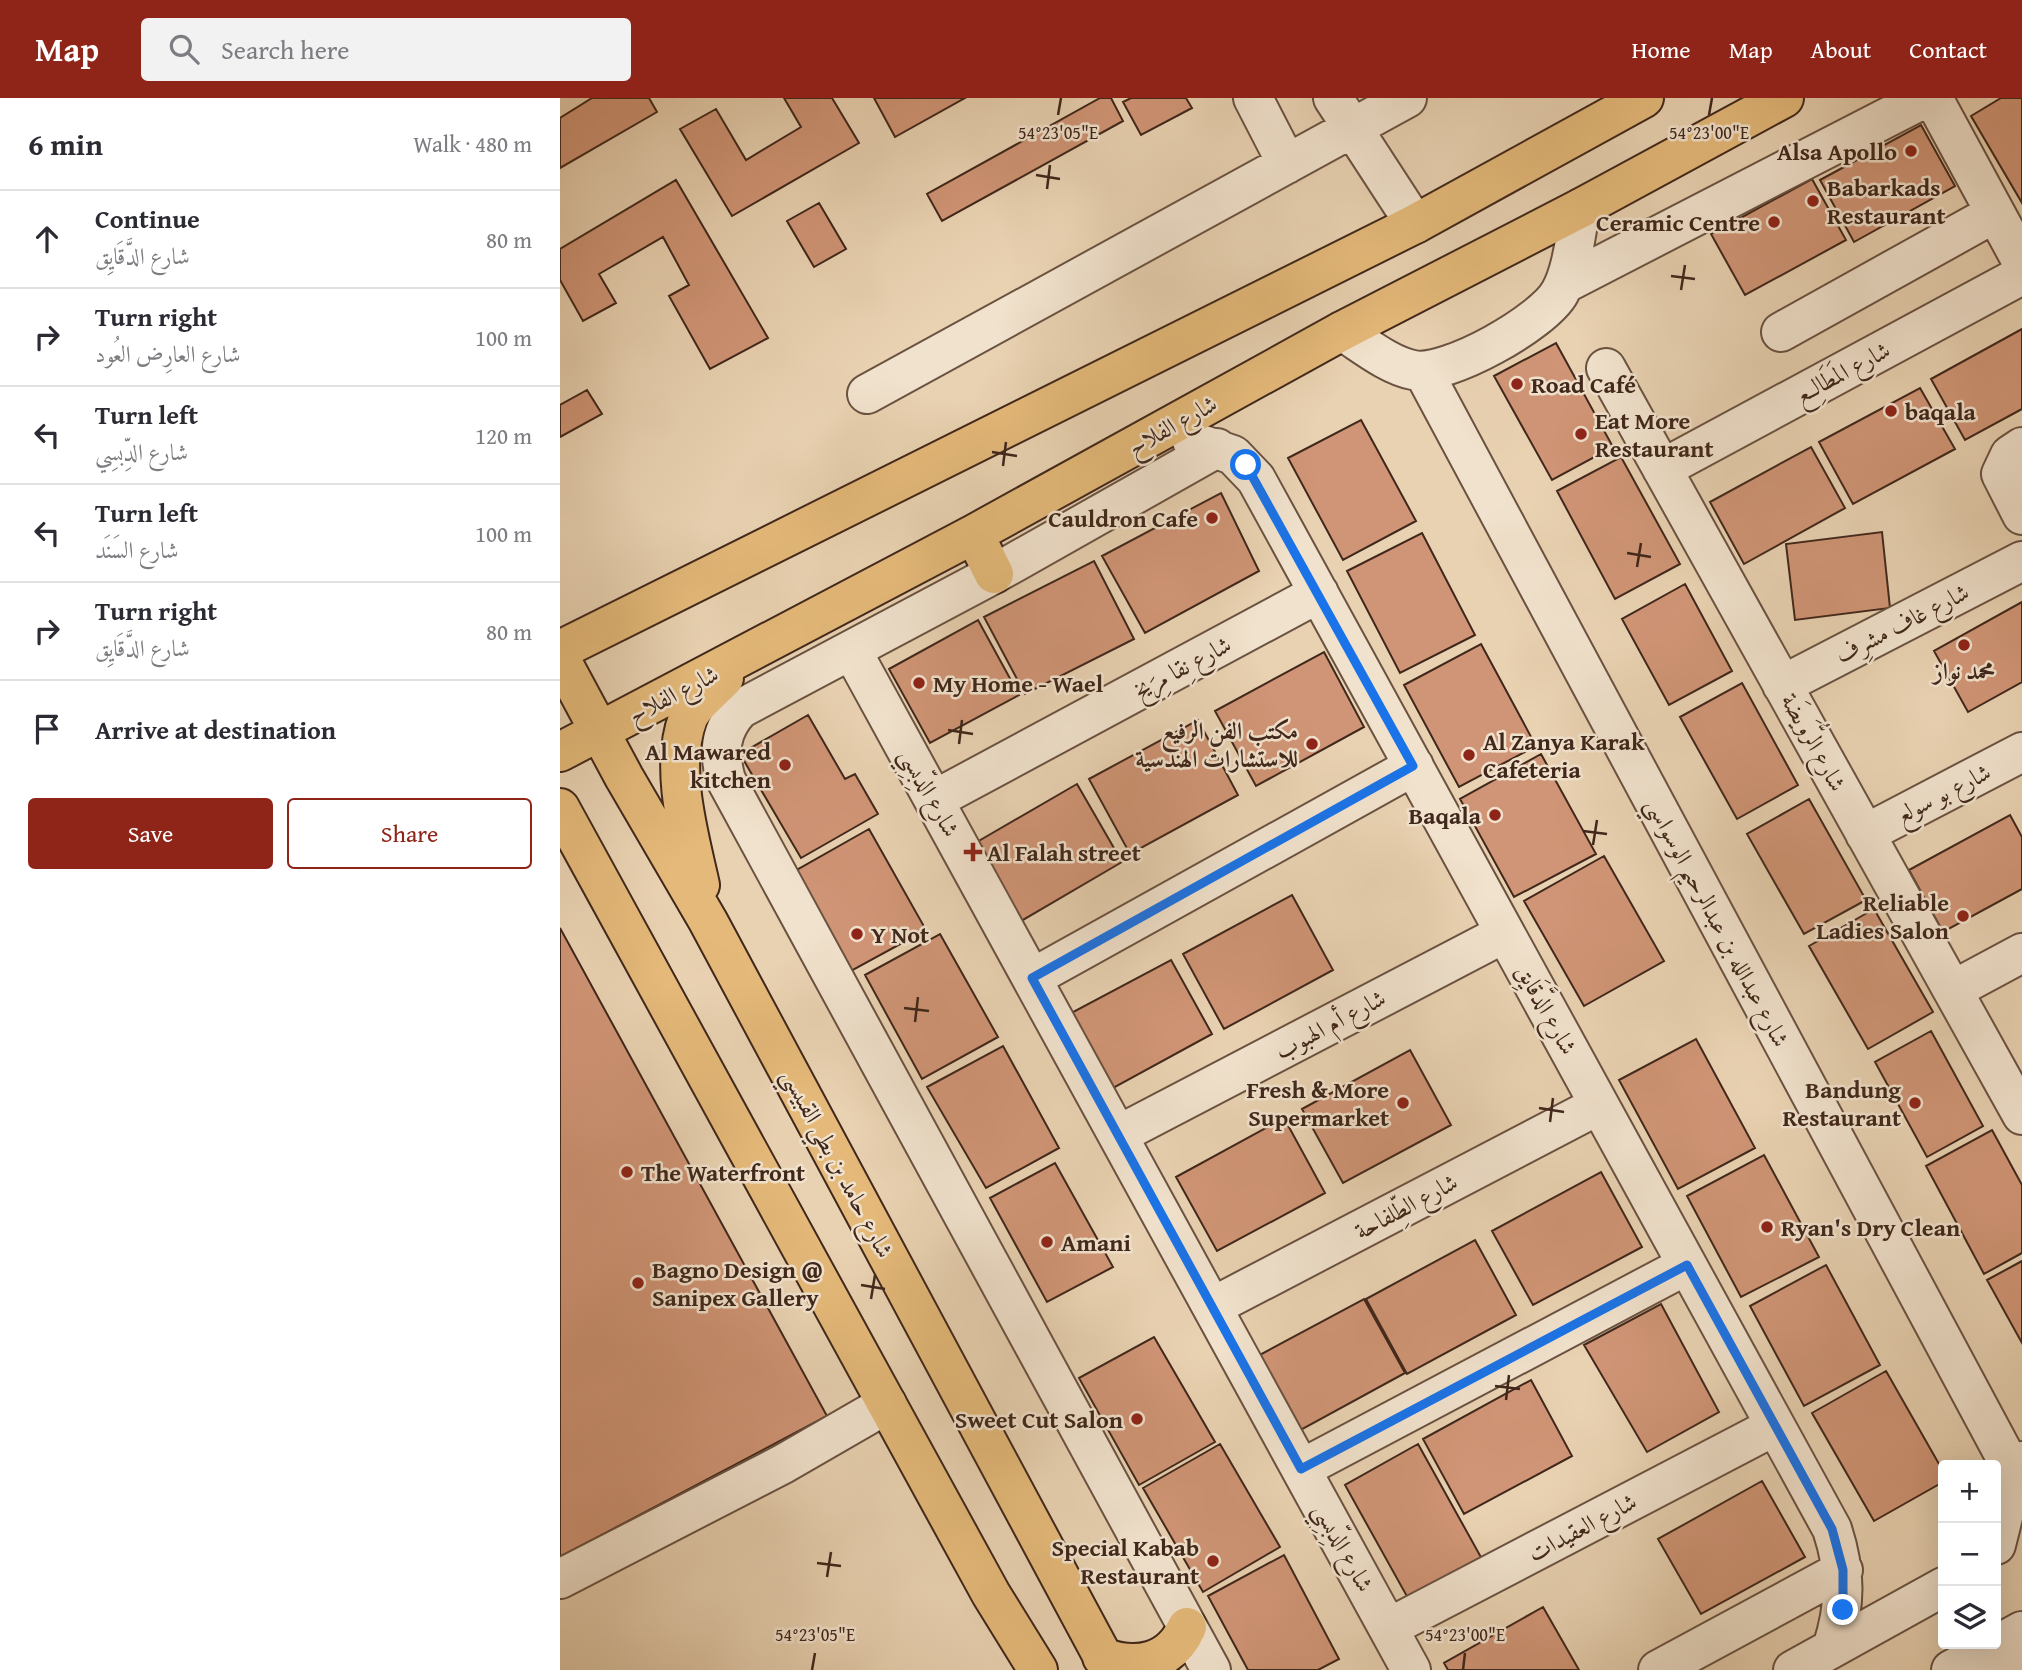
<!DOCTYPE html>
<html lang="en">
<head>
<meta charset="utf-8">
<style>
  :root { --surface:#fff; --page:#f2f2f3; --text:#2b2b33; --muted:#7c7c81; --line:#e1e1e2; --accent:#8f2418 }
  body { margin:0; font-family:"Gentium Book Plus",Amiri,serif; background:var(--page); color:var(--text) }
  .controls { position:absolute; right:21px; bottom:21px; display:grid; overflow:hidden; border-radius:7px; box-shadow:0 7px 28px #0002 }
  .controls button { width:63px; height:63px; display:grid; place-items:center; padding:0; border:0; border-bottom:2px solid var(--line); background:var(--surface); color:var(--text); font:35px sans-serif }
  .stop { position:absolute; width:21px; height:21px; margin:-16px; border:5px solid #1a73e8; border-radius:50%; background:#fff }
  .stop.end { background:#1a73e8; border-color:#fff; box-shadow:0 2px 7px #0008 }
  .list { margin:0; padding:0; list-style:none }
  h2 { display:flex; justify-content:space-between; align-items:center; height:91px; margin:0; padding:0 28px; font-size:30px }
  h2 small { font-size:23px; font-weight:400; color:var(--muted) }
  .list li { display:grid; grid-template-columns:46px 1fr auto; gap:21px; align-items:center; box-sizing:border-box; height:98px; padding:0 28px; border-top:2px solid var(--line) }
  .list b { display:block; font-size:26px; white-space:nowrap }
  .list p { margin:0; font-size:23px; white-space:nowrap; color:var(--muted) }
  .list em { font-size:23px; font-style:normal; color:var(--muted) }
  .actions { display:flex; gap:14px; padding:21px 28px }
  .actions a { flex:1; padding:16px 0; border:2px solid var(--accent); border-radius:7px; text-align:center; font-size:24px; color:var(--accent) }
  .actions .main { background:var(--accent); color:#fff }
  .icon { flex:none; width:38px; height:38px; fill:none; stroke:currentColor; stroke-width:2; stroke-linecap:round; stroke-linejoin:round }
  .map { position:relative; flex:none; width:1462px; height:1572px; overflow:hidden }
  header { display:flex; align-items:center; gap:42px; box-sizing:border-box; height:98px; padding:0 35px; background:var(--accent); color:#fff }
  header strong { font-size:33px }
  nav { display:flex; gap:38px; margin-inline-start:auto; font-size:24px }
  .search { width:490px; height:63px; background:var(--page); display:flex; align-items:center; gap:18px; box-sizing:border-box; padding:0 24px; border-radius:7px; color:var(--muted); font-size:26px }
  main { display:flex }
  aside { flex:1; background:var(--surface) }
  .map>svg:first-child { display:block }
</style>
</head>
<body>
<header>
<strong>Map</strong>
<div class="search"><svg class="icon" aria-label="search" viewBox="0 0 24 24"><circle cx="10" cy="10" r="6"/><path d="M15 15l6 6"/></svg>Search here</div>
<nav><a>Home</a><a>Map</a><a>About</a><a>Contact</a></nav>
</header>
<main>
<aside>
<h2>6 min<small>Walk · 480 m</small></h2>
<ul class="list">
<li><svg class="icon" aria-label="ahead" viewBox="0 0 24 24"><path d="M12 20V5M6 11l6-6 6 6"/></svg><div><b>Continue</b><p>شارع الدَّقَايِق</p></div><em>80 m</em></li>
<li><svg class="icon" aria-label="right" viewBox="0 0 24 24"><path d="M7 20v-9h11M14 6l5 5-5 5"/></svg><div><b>Turn right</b><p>شارع العارِض العُود</p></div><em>100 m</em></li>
<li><svg class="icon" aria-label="left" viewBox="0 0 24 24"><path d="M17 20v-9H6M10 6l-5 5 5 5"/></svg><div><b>Turn left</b><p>شارع الدِّبسِي</p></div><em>120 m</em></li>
<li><svg class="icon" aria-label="left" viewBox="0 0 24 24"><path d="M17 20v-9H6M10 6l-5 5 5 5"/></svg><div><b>Turn left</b><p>شارع السَنَد</p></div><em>100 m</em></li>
<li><svg class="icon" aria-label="right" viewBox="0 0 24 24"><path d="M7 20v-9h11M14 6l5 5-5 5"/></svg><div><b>Turn right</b><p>شارع الدَّقَايِق</p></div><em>80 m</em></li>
<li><svg class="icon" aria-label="arrive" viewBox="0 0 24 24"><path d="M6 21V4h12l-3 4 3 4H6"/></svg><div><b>Arrive at destination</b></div></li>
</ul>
<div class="actions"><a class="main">Save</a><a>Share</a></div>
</aside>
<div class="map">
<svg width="1462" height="1572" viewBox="0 0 1462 1572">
  <rect width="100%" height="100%" fill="#e9d2b2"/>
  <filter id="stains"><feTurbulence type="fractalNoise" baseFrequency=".00286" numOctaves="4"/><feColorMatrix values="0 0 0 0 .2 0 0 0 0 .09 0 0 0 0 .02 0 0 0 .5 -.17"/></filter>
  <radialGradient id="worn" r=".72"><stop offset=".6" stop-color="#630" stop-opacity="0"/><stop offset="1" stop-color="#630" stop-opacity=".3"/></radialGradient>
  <path fill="#d09576" stroke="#40271b" stroke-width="2" d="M32,0h57l8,14 -97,56v-50z
    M224,0h48l27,45 -127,73 -52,-87 36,-20 30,51 55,-33z
    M314,0h91l-70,39z
    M540,0h11l12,23 -181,100 -15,-27z
    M571,0h55l6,10 -51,27 -18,-33z
    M1441,0h21v105l-51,-87z
    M1361,27l34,61 -101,56 -34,-62z
    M1252,81l34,61 -101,55 -34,-61z
    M116,82l92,158 -58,31 -41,-73 20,-11 -26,-48 -64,37 17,29 -33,18 -23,-41v-31z
    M259,105l27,46 -32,18 -27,-46z
    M1462,231v80l-57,31 -34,-61z
    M996,245l57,104 -61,33 -58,-104z
    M1360,290l35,61 -102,55 -34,-62z
    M27,292l15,24 -42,23v-32z
    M801,322l55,101 -73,39 -55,-102z
    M1251,349l34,61 -101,56 -34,-62z
    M1061,359l59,107 -65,35 -58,-108z
    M661,395l38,78 -114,62 -43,-77z
    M1322,434l8,76 -95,12 -9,-76z
    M862,435l53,102 -75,38 -53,-102z
    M534,463l40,78 -109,55 -41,-77z
    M1125,486l47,87 -63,34 -47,-86z
    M1462,504v80l-54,30 -34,-61z
    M418,522l41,75 -89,48 -41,-74z
    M921,546l55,102 -77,41 -55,-102z
    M764,554l40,75 -108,59 -41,-75z
    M1182,585l56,102 -61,34 -57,-102z
    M248,617l37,64 10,-5 23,40 -77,44 -61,-104z
    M638,622l40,75 -108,59 -41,-75z
    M981,656l55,100 -82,43 -54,-98z
    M517,686l45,78 -106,62 -46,-78z
    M1249,701l57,101 -62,34 -57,-100z
    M1450,717l12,22v52l-79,43 -34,-62z
    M309,731l57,101 -75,41 -56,-100z
    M1044,758l60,105 -80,45 -60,-105z
    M732,797l41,75 -109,59 -41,-75z
    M1314,811l59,103 -65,37 -59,-103z
    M0,830l267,488 -267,141z
    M380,836l58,103 -76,42 -57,-104z
    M611,862l41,74 -108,59 -42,-75z
    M1371,933l52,95 -56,31 -52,-95z
    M1136,941l59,109 -77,41 -59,-109z
    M443,948l56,102 -73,40 -59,-101z
    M850,952l41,75 -108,58 -41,-74z
    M724,1020l41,75 -108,58 -41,-74z
    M1432,1032l30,55v68l-38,21 -58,-108z
    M1204,1057l55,102 -78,40 -54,-101z
    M495,1065l58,104 -66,35 -57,-104z
    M1041,1074l41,75 -109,58 -41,-74z
    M915,1142l41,75 -109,59 -41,-75z
    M1462,1163v82l-35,-63z
    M1266,1167l54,100 -76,41 -54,-100z
    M804,1201l41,74 -108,59 -41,-75z
    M1101,1206l58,108 -72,40 -63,-107z
    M594,1239l61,105 -76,43 -60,-107z
    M1326,1273l57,100v11l-69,39 -62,-108z
    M971,1282l41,76 -108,58 -41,-75z
    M660,1346l60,103 -77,45 -60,-104z
    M858,1346l64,115 -73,41 -64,-115z
    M1202,1383l43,76 -104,57 -43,-75z
    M724,1457l55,104 -21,11h-70l-40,-74z
    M983,1509l36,63h-131l-4,-7z"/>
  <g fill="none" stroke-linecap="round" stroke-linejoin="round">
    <defs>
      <path id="minor" d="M693,0l34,66
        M773,0l82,126
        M1373,0l89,164
        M1004,186l361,-186
        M782,233c21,13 46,34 71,39 34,7 131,-48 147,-78 13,-23 15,-57 21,-84
        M1221,234l214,-119
        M1046,270l416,747
        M863,273l591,1102
        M307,296l540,-296
        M632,343l41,14 23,24 576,1050c14,42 14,77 0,119
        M1462,349l-12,8 -9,19 21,41
        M1102,371l360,-194
        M292,553l559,1019
        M1222,587l240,-124
        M374,702l385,-207
        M1305,736l157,-82
        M472,880l382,-212
        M1393,892l69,-37
        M558,1037l387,-202
        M652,1209l387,-202
        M741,1371l386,-204
        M1436,1447l18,-72 8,-12
        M0,1481l223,-115 104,-60
        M828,1530l387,-202
        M1418,1557l40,15
        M651,1572l-485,-890c-8,-28 -6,-50 14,-71l254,-135 223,-126
        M1098,1572l185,-100
        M1233,1572l150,-83
        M1391,1572l71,-39"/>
      <path id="major" d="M414,436l20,40
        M0,552l855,-426 229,-126
        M0,560l64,119 84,144 402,749
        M0,654l414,-218 368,-203 239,-123 203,-110
        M0,710l431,786 47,76
        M140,787c-11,-50 -31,-117 -12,-167 6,-14 26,-29 36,-40
        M542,1559c35,13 69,6 85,-30"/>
    </defs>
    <use href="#minor" stroke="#6a5241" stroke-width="42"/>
    <use href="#major" stroke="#40271b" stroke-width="42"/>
    <use href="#minor" stroke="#f1e2cd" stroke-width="38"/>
    <use href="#major" stroke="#e4b979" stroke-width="38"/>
  </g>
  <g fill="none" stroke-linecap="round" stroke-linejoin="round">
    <path stroke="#1a73e8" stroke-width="9" d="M686,367l167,301 -381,212 269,491 386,-204 145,264 11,41v40"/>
  </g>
  <path fill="none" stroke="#40271b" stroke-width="2.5" d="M498,17l3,-17M1149,17l3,-17M476,77l24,4M487,91l3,-24M1111,178l24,3M1121,192l4,-25M432,354l25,4M443,368l3,-24M1067,455l24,4M1077,469l4,-24M388,632l25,4M399,646l3,-24M1023,733l24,3M1033,747l4,-25M344,910l25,3M355,924l3,-25M979,1010l25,4M990,1024l3,-24M301,1187l24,4M311,1201l4,-24M935,1288l25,3M946,1302l3,-25M257,1465l24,3M267,1479l4,-25M252,1572l3,-17M903,1572l2,-17"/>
  <g fill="#8f2418" stroke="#f1e2cd" stroke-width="2.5">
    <circle cx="1351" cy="53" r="7"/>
    <circle cx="1253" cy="103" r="7"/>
    <circle cx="1214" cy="124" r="7"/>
    <circle cx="957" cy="286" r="7"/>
    <circle cx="1331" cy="313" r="7"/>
    <circle cx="1021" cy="336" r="7"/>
    <circle cx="652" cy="420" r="7"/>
    <circle cx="1404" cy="547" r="7"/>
    <circle cx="359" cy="585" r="7"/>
    <circle cx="752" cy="646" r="7"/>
    <circle cx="909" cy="657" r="7"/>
    <circle cx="225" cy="667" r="7"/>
    <circle cx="935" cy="717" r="7"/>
    <path d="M409.5 743.5h7v7h7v7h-7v7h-7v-7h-7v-7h7z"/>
    <circle cx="1403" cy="818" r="7"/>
    <circle cx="297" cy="836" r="7"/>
    <circle cx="843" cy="1005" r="7"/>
    <circle cx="1355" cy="1005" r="7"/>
    <circle cx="67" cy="1074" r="7"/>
    <circle cx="1207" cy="1129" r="7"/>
    <circle cx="487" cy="1144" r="7"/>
    <circle cx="78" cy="1185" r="7"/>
    <circle cx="577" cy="1321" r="7"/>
    <circle cx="653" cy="1463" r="7"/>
  </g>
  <g text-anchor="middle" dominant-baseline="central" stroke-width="5" stroke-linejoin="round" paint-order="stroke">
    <g font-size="24" font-weight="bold" fill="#40271b" stroke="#f1e2cd" text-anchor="start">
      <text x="1337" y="53" text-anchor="end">Alsa Apollo</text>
      <text x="1267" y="89">Babarkads<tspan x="1267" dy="28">Restaurant</tspan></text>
      <text x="1200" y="124" text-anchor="end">Ceramic Centre</text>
      <text x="971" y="286">Road Café</text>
      <text x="1345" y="313">baqala</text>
      <text x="1035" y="322">Eat More<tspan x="1035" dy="28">Restaurant</tspan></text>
      <text x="638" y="420" text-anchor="end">Cauldron Cafe</text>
      <text x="1404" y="572" text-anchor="middle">محمد نواز</text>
      <text x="373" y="585">My Home - Wael</text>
      <text x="738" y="632" text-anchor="end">مكتب الفن الرفيع<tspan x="738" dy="28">للاستشارات الهندسية</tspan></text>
      <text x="923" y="643">Al Zanya Karak<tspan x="923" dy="28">Cafeteria</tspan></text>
      <text x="211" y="653" text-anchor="end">Al Mawared<tspan x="211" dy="28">kitchen</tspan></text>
      <text x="921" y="717" text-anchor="end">Baqala</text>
      <text x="427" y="754">Al Falah street</text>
      <text x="1389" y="804" text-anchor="end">Reliable<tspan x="1389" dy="28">Ladies Salon</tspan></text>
      <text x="311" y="836">Y Not</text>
      <text x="829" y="991" text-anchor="end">Fresh &amp; More<tspan x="829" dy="28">Supermarket</tspan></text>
      <text x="1341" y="991" text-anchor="end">Bandung<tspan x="1341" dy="28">Restaurant</tspan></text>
      <text x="81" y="1074">The Waterfront</text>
      <text x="1221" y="1129">Ryan's Dry Clean</text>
      <text x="501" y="1144">Amani</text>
      <text x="92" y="1171">Bagno Design @<tspan x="92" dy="28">Sanipex Gallery</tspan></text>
      <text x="563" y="1321" text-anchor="end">Sweet Cut Salon</text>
      <text x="639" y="1449" text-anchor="end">Special Kabab<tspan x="639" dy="28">Restaurant</tspan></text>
    </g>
    <g font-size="24" fill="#40271b" stroke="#f1e2cd">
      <text transform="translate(1282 274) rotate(-28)">شارع المَطَالِع</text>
      <text transform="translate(612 327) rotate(-29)">شارع الفلاح</text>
      <text transform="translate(1342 525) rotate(-27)">شارع غاف مشرِف</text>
      <text transform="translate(622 569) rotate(-28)">شارع نِقا مِرَيخ</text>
      <text transform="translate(113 596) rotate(-27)">شارع الفلاح</text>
      <text transform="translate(1254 644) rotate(61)">شارع الرُّوَيضَة</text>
      <text transform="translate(370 694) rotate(61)">شارع الدِّبسِي</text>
      <text transform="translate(1383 695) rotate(-27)">شارع بو سولع</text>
      <text transform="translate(1158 824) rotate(62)">شارع عبدالله بن عبدالرحيم الوسواسي</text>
      <text transform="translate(987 911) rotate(61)">شارع الدَّقَايِق</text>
      <text transform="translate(770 926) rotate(-28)">شارع أم الهبوب</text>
      <text transform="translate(278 1065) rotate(62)">شارع حامد بن بطي القبيسي</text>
      <text transform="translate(846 1108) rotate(-28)">شارع الطِّلفاحة</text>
      <text transform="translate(1022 1429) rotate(-28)">شارع العقيدات</text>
      <text transform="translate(784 1449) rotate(61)">شارع الدِّبسِي</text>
    </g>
  </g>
  <g font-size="18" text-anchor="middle" fill="#40271b" stroke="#f1e2cd" stroke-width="5" stroke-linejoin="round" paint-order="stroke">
    <text x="498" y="41">54°23'05"E</text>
    <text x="1149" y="41">54°23'00"E</text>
    <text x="255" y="1543">54°23'05"E</text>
    <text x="905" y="1543">54°23'00"E</text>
  </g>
  <rect width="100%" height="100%" filter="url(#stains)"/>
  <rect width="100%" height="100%" fill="url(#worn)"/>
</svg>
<div class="controls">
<button>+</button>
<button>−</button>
<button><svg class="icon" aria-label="layers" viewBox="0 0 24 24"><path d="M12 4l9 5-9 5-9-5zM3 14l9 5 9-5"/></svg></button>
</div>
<div class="stop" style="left:686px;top:367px"></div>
<div class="stop end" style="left:1283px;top:1512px"></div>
</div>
</main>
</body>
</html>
